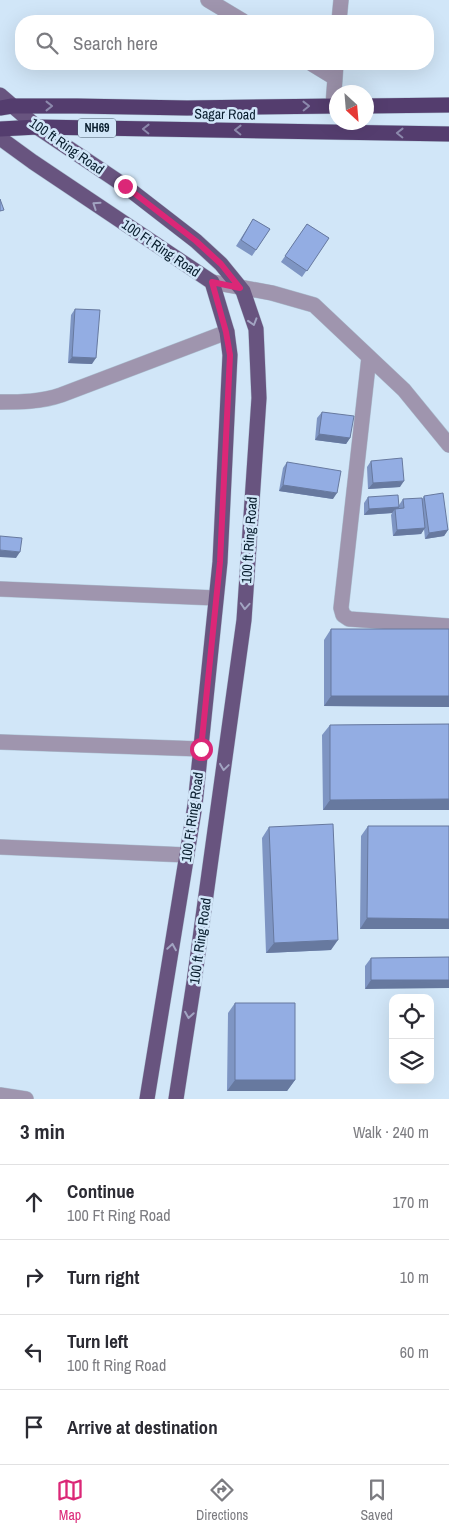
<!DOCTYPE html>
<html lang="en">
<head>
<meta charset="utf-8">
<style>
  :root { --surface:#fff; --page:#f7f7f7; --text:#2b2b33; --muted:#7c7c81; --line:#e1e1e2; --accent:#db2777 }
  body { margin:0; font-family:"Archivo Narrow",sans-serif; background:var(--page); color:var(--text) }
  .controls { position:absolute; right:15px; bottom:15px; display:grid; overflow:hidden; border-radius:10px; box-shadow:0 5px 20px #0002 }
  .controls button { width:45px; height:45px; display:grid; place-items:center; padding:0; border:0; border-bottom:1px solid var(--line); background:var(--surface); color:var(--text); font:25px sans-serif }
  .compass { position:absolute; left:329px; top:85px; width:45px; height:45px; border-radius:50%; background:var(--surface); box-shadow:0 5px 20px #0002; rotate:154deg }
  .stop { position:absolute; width:15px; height:15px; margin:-11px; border:4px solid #db2777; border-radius:50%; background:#fff }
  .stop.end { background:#db2777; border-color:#fff; box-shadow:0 1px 5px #0008 }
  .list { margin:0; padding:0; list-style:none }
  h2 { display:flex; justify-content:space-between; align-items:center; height:65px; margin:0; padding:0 20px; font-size:21px }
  h2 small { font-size:16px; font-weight:400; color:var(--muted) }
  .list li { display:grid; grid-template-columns:32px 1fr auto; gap:15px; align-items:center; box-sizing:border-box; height:75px; padding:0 20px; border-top:1px solid var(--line) }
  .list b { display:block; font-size:19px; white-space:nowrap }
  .list p { margin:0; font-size:16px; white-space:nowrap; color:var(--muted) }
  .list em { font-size:16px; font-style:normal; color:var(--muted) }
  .icon { flex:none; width:28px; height:28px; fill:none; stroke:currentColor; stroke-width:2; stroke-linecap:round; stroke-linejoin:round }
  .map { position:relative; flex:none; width:449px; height:1099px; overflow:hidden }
  .search { position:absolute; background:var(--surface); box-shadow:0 5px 20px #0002; left:15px; right:15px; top:15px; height:55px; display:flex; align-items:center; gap:12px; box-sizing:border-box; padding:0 18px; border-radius:20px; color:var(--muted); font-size:19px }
  .sheet { height:365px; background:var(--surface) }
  nav { display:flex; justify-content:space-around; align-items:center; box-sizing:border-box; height:70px; border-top:1px solid var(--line); background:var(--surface); font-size:14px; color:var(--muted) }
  nav a { display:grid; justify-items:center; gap:2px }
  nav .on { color:var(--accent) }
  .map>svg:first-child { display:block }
</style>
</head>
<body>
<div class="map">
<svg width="449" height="1099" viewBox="0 0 449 1099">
  <rect width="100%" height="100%" fill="#d1e6f8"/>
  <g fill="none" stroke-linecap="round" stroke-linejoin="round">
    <defs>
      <path id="minor" d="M208,0l35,21
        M339,21l2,-21
        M312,64l23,14
        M333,106l3,-42
        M212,282l60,11 42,12 90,85 45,55
        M369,357l-28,251 2,7 6,4 100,7
        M0,402c21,0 41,0 61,-7l166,-63
        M0,589l216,9
        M0,742l201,7
        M0,847l187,8
        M0,1095l26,4"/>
      <path id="major" d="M0,95l37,32 88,59 71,55 25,23 22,27 13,38 3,69 -15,222 -50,362 -18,117
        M0,138l33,24 179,120 15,50 3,23 -10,207 -25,243 -48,294"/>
      <path id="highway" d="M366,106l83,-1
        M0,108l12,-2h65l110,2 149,-2
        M0,129l37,-2 412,7"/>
    </defs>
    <use href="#minor" stroke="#adc2d3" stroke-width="16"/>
    <use href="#major" stroke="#adc2d3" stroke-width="16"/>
    <use href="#highway" stroke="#adc2d3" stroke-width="16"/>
    <use href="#minor" stroke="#9f95ae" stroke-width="15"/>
    <use href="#major" stroke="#68547f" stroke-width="15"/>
    <use href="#highway" stroke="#543d6e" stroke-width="15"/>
  </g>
  <path fill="#7e95c3" d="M253,219l17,10 -18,27 -16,-10z
    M307,224l22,14 -27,39 -21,-15z
    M75,309l17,55 -24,-1 3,-48z
    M322,412l28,26 -4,6 -31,-4 2,-22z
    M371,461l29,26 -32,2 -1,-22z
    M287,462l46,37 -54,-8 4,-23z
    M424,496l24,34 -4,6 -19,3 -1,-10 -3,5 -28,2 -2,-21 1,-2 -28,2v-12l4,-6 31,8 4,-6h19z
    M331,629h118v78l-125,-1v-66z
    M449,724v86h-126l-1,-75 8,-10z
    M368,826h81v103h-89l1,-93z
    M269,827l62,123 -65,3 -4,-115z
    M449,957l-84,32v-23l6,-8z
    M235,1003l60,77 -8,11h-60l1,-78z"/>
  <path fill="#67799f" d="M72,357l24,1 -4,6 -24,-1z
    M319,434l31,4 -4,6 -31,-4z
    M404,481l-4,6 -32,2 5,-6z
    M283,485l54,8 -4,6 -54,-8z
    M399,507l-3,5 -1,-3 -3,4 -28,2 5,-6z
    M425,528l-4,6 -28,2 4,-6z
    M448,530l-4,6 -19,3 4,-6z
    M0,550l20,2 -4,6 -16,-1z
    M331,696h118v11l-125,-1z
    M449,799v11h-126l7,-10z
    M367,918l82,1v10h-89z
    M338,940l-7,10 -65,3 8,-10z
    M371,980h78v8l-84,1z
    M235,1080h60l-8,11h-60z"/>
  <path fill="#93ade3" stroke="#67799f" d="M0,199l4,11 -4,1z
    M253,219l17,10 -14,21 -15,-10z
    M307,224l22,14 -22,33 -22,-15z
    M75,309l25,1 -4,48 -24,-1z
    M322,412l32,4 -4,22 -31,-4z
    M402,458l2,23 -31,2 -2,-22z
    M287,462l54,9 -4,22 -54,-8z
    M443,493l5,37 -19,3 -5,-37z
    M398,495l1,12 -30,2 -1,-12z
    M422,498l3,30 -28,2 -2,-21 9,-1 -1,-9z
    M0,536l22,2 -2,14 -20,-2z
    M331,629h118v67h-118z
    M449,724v75l-119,1v-75z
    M333,824l5,116 -64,3 -5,-116z
    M368,826h81v93l-82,-1z
    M449,957v23h-78v-22z
    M235,1003h60v77h-60z"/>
  <defs><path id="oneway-chevron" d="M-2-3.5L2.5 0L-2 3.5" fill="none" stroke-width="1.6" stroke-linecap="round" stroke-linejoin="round" transform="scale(1.25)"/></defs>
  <g stroke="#8c89ac">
    <use href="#oneway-chevron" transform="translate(49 106)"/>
    <use href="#oneway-chevron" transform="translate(306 106) rotate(-1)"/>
    <use href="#oneway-chevron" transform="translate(146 129) rotate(-179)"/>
    <use href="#oneway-chevron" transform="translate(238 130) rotate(-179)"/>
    <use href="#oneway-chevron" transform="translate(400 133) rotate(-179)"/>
  </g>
  <g stroke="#a2a4c2">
    <use href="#oneway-chevron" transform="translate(96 205) rotate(-146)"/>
    <use href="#oneway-chevron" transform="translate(253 322) rotate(73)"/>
    <use href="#oneway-chevron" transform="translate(245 606) rotate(94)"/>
    <use href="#oneway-chevron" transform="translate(224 767) rotate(98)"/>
    <use href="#oneway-chevron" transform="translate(172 947) rotate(-81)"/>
    <use href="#oneway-chevron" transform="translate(189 1015) rotate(99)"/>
  </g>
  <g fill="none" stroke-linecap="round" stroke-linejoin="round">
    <path stroke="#db2777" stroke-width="6" d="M125,186l71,55 25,23 19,24 -28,-6 14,50 4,23 -10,207 -19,187"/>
  </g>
  <g text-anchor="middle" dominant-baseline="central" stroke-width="5" stroke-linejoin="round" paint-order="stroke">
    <rect fill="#d1e6f8" stroke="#44596a" stroke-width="1" x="78" y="118.5" width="38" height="19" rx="4"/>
    <g font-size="12" font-weight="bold" fill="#081d2d">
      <text x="97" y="128">NH69</text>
    </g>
    <g font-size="14" fill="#081d2d" stroke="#d1e6f8">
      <text transform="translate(225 114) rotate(1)">Sagar Road</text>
      <text transform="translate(67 146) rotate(35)">100 ft Ring Road</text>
      <text transform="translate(161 248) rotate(34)">100 Ft Ring Road</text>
      <text transform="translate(249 540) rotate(-86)">100 ft Ring Road</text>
      <text transform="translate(192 817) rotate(-82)">100 Ft Ring Road</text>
      <text transform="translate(200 941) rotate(-82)">100 ft Ring Road</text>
    </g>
  </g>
</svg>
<div class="controls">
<button><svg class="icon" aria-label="locate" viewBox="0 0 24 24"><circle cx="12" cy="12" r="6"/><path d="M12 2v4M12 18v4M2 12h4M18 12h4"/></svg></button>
<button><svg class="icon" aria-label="layers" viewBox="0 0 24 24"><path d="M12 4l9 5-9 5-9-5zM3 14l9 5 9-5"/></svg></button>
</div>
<svg class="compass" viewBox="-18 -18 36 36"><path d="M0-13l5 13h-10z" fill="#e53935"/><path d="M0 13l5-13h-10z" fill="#7c7c81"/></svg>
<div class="stop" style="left:201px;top:749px"></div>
<div class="stop end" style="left:125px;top:186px"></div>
<div class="search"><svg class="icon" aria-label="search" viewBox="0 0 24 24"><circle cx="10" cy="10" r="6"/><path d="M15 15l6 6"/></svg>Search here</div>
</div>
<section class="sheet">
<h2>3 min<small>Walk · 240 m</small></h2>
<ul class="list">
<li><svg class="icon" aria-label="ahead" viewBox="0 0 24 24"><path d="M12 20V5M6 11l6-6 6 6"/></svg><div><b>Continue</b><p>100 Ft Ring Road</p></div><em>170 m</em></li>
<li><svg class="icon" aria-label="right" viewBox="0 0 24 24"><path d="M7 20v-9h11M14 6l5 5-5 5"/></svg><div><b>Turn right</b></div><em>10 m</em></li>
<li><svg class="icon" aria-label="left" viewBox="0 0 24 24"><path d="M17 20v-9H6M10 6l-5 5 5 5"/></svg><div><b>Turn left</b><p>100 ft Ring Road</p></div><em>60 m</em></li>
<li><svg class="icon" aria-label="arrive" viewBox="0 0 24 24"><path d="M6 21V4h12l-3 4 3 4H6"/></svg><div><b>Arrive at destination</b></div></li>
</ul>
</section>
<nav>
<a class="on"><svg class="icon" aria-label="map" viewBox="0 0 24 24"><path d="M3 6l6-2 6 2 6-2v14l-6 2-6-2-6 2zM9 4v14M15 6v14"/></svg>Map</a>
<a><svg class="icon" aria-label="directions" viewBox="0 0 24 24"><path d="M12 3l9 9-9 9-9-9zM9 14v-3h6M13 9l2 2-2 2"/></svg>Directions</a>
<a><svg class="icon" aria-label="saved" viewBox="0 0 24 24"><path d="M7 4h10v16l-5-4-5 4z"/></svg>Saved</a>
</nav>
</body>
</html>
